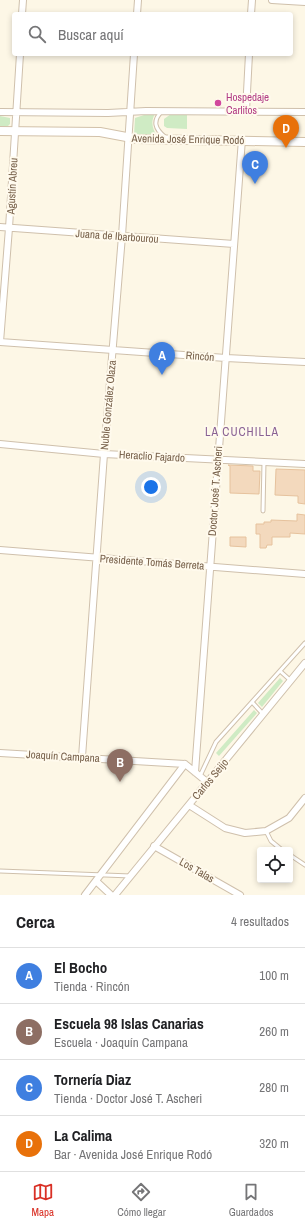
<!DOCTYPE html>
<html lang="es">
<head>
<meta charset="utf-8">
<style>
  :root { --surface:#fff; --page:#f6f6f6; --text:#202124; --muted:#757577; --line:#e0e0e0; --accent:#d93025 }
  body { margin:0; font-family:"Archivo Narrow",sans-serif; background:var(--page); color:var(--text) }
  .controls { position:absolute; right:12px; bottom:12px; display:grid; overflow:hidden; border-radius:4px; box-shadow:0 2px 6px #0003 }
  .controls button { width:36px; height:36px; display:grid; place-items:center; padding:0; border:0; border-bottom:1px solid var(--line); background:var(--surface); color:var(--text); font:20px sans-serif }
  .you { position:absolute; left:151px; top:487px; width:14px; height:14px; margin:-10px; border:3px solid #fff; border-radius:50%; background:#1a73e8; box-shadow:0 0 0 6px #1a73e833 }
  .badge { display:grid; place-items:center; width:26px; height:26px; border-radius:50%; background:var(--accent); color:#fff; font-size:13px; font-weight:700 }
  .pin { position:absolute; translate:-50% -33px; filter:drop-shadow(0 1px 2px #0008) }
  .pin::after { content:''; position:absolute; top:21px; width:14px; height:12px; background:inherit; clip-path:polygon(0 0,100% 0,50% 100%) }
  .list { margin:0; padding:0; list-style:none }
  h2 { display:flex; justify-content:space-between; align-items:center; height:52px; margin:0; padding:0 16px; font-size:17px }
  h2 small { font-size:13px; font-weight:400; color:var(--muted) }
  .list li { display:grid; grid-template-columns:26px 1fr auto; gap:12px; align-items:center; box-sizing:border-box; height:56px; padding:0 16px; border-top:1px solid var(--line) }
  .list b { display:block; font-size:15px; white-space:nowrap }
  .list p { margin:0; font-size:13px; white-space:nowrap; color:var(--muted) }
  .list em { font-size:13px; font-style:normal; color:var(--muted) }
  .icon { flex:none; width:22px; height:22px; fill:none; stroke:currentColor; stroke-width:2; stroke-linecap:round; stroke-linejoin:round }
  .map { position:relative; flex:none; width:305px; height:895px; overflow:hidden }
  .search { position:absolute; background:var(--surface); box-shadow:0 2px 6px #0003; left:12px; right:12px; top:12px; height:44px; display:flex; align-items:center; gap:10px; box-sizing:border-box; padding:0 14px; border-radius:4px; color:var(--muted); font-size:15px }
  .sheet { height:276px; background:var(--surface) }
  nav { display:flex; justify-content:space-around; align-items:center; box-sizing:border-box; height:56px; border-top:1px solid var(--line); background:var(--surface); font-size:11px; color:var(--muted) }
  nav a { display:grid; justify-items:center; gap:2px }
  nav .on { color:var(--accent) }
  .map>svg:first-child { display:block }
</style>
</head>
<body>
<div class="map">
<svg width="305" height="895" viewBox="0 0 305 895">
  <rect width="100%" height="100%" fill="#fdf7e6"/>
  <path fill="#cfebc4" d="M147,114h8c-5,8 -2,16 2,22h-21l-2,-1 1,-17z
    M171,114l16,1v14l-20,-1 -3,-2v-7z
    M0,116l10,2v6l-2,2h-8z
    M280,678l3,3 -21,26 -4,-4z
    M254,710l3,3 -38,43 -3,-3z"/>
  <path fill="#f3d9bd" stroke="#e6c29d" d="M228,465l25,1v5h7l-1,23 -29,-1v-27z
    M276,469l29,1v34l-7,-1v-7l-23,-1z
    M297,514l8,1v19l-15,-1v4h-18v8h-5l-1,3h-6v-14h-4v-10h8v-2h7v-2l26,1z
    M230,537h16v10l-16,-1z"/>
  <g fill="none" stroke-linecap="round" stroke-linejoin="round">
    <defs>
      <path id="lane" d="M162,111c-10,10 -7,18 3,26
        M263,511l1,-49
        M280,671l10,9
        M252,702l11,12
        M200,776l16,-34 89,-99
        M266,831l5,10 11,9
        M290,855l15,10
        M0,871l131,5"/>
      <path id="street" d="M272,0l33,2
        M22,14l1,-14
        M137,14l1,-14
        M251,14l1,-14
        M246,111l3,-57
        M0,112l108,1 38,-2 159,1
        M0,227l234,17
        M0,342l226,16 79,4
        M0,342l9,-114 11,-174
        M0,444l104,10 201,10
        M0,550l305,24
        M0,753l185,11 22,18
        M82,757l22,-303 18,-218 12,-182
        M195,772l47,-633
        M189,805l36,23 20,5 21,-2 23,-13 16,-20
        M154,846l86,49
        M96,881l15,14
        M85,895l100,-131
        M115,895l190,-232"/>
      <path id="secondary" d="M0,131l100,1 37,7 168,3"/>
    </defs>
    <use href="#lane" stroke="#cfc0ac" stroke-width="5"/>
    <use href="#street" stroke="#cfc0ac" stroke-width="8"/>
    <use href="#secondary" stroke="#d2c1a9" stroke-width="10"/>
    <use href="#lane" stroke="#fff" stroke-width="3"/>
    <use href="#street" stroke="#fff" stroke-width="6"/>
    <use href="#secondary" stroke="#fff" stroke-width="8"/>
  </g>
  <circle fill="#d1479c" stroke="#fffaed" stroke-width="1.5" cx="218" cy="103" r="4"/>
  <g text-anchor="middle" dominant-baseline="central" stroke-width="4" stroke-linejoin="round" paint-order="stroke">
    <g font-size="11" fill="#b23c85" stroke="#fffaed" text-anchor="start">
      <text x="226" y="97">Hospedaje<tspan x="226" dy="13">Carlitos</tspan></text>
    </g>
    <g font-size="11" fill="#77604a" stroke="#fffaed">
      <text transform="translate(188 139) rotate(1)">Avenida José Enrique Rodó</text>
      <text transform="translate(12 186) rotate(-87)">Agustín Abreu</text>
      <text transform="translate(117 236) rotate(4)">Juana de Ibarbourou</text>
      <text transform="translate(200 356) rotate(4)">Rincón</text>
      <text transform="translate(108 405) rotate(-85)">Nuble González Olaza</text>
      <text transform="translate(152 456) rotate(3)">Heraclio Fajardo</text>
      <text transform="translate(215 491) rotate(-86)">Doctor José T. Ascheri</text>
      <text transform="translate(152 562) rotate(4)">Presidente Tomás Berreta</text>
      <text transform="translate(63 756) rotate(3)">Joaquín Campana</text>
      <text transform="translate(210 779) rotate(-50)">Carlos Seijo</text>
      <text transform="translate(197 870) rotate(30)">Los Talas</text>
    </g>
    <g font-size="12" letter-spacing="1" fill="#896194" stroke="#fffaed">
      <text x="242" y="432">LA CUCHILLA</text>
    </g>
  </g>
</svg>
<div class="controls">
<button><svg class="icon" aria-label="locate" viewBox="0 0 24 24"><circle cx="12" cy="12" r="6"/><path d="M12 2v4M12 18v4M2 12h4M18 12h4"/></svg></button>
</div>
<div class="you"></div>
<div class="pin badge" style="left:162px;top:375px;background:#3f7fe0">A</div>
<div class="pin badge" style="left:120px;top:782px;background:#8d6e63">B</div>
<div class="pin badge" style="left:255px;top:184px;background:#3f7fe0">C</div>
<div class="pin badge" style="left:286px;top:148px;background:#e8710a">D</div>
<div class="search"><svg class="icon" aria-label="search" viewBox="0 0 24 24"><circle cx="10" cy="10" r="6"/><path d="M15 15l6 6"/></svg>Buscar aquí</div>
</div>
<section class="sheet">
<h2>Cerca<small>4 resultados</small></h2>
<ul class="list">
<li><span class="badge" style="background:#3f7fe0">A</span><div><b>El Bocho</b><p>Tienda · Rincón</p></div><em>100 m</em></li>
<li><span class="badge" style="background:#8d6e63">B</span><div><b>Escuela 98 Islas Canarias</b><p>Escuela · Joaquín Campana</p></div><em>260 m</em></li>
<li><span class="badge" style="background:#3f7fe0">C</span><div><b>Tornería Diaz</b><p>Tienda · Doctor José T. Ascheri</p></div><em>280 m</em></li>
<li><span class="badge" style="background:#e8710a">D</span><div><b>La Calima</b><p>Bar · Avenida José Enrique Rodó</p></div><em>320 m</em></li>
</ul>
</section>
<nav>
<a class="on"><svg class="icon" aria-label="map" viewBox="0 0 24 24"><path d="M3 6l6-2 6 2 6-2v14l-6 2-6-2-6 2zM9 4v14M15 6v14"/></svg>Mapa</a>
<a><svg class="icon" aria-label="directions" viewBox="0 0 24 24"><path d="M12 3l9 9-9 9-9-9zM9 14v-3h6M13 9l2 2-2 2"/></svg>Cómo llegar</a>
<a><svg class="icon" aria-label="saved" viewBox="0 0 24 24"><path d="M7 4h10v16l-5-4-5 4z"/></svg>Guardados</a>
</nav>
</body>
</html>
